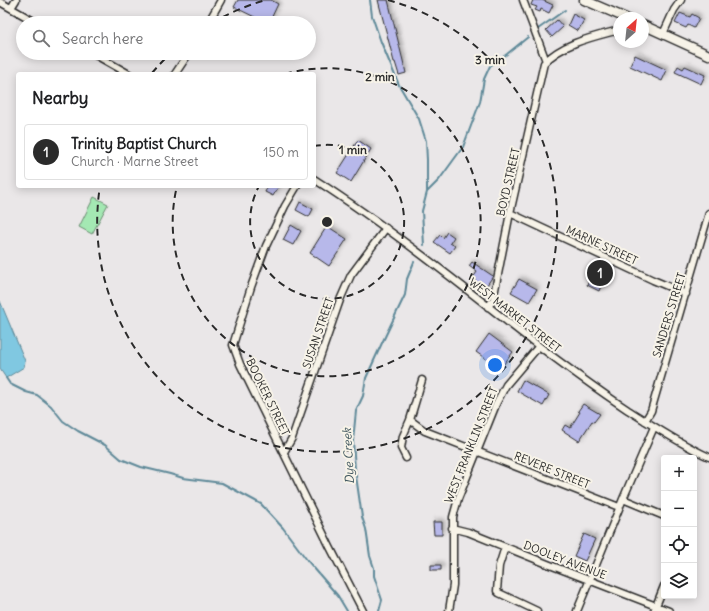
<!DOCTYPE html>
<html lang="en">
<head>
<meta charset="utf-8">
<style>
  :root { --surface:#fff; --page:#f2f2f2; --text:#202124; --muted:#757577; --line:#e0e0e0; --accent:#2b2b2b }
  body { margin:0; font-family:Delius,sans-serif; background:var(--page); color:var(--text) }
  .controls { position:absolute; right:12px; bottom:12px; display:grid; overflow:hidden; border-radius:4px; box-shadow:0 2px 10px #0003 }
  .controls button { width:36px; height:36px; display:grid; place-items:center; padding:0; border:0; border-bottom:1px solid var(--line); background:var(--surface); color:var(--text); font:20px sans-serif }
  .compass { position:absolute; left:613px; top:12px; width:36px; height:36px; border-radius:50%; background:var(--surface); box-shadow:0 2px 10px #0003; rotate:27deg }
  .you { position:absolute; left:495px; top:365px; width:14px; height:14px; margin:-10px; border:3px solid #fff; border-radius:50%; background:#1a73e8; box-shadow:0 0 0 6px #1a73e833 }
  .badge { display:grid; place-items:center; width:26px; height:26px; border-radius:50%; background:var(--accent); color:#fff; font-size:13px; font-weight:700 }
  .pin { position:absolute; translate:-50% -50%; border:2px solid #fff; box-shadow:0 1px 4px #0006 }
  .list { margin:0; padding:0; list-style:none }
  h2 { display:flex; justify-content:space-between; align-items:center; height:52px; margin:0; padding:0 16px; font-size:17px }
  h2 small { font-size:13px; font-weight:400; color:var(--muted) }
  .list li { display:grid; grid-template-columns:26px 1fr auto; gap:12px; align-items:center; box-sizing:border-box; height:56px; margin:0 8px 8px; padding:0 8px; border:1px solid var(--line); border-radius:4px }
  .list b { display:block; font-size:15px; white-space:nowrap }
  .list p { margin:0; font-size:13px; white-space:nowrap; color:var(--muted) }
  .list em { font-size:13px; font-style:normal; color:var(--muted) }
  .icon { flex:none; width:22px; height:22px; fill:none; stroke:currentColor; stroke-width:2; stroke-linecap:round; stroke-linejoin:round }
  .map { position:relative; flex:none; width:709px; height:611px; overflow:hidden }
  .search { position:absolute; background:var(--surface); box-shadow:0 2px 10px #0003; left:16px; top:16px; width:300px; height:44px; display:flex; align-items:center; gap:10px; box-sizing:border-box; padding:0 14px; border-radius:22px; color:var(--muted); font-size:15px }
  .panel { position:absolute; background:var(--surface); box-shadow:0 2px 10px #0003; left:16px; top:72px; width:300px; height:116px; border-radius:4px }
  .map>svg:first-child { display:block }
</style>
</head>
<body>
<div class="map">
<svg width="709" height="611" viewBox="0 0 709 611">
  <defs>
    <filter id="shadow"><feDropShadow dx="2.5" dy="-2.5" stdDeviation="2" flood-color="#0004"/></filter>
  </defs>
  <rect width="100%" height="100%" fill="#eae7e8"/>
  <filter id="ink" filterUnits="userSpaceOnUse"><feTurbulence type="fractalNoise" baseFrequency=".025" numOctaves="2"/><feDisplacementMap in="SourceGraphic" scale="8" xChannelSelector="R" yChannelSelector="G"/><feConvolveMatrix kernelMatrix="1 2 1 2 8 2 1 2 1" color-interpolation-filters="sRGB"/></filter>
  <g filter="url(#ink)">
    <path fill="#a4e8b3" stroke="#688a6f" d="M94,197l14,7 -16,30 -13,-7z"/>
    <path fill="#80c8e1" stroke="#5e8998" d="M0,301l25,60 -1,6 -18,11 -6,-9z"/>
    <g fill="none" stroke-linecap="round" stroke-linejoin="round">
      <path stroke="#5e8998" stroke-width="2" d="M370,0l2,16 9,26 18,43 20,34 7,22 1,19v32l-5,19 2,34
        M538,29l27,-19
        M427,192l12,-12 24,-33 17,-45 4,-23 6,-13 17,-12 21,-17
        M6,378l4,6 16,8 11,3 14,11 12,15 15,10 27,14 16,14 20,8 29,7 13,4 39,5 39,21 22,24 24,32 31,36 9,15
        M379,611l3,-11 -8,-24v-8l-4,-12 -4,-27 -4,-12 -7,-48 -2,-28 3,-30 7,-15 3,-18 16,-35 23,-48 2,-16 7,-17"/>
    </g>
    <path fill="#b7b8ea" stroke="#2b2b2b" filter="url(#shadow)" d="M238,0h33l7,4 -9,19h-2l-33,-16z
      M378,0h10l18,73 -7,2 -4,-13h-1z
      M533,0h9l11,5 -4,8 -8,-4 -1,3 -5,-2 2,-3 -6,-2z
      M680,13l10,4 2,-3 7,4 -5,10 -6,-3 -2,3 -11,-5z
      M573,14l11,6 -6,11 -10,-6z
      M557,20l6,7 -11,10 -6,-7z
      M635,55l32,15 -5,11 -32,-15z
      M678,66l5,3 2,-3 20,9 -4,9 -26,-12z
      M358,140l13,9 -20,33 -14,-9z
      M268,186h11l-6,10 -8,-4z
      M300,202l13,7 -4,8 -13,-7z
      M291,225l10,6 -8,14 -10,-5z
      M327,226l20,13 -18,27 -19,-13z
      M447,232l7,5 -4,6 5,3 -5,7 -16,-11 6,-7 3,3z
      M472,262l21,14 -8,12 -13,-9 5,-7 -8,-6z
      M598,264l2,1v-1l6,2 -1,1 3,1 -9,23 -12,-6z
      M519,279l18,10 -8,13 -18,-10z
      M489,334l24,18 -13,17 -24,-17z
      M523,380l26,15 -6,11 -26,-15z
      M583,404l17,10 -6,8 -2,-1 -13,20 -17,-11 3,-5 5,3 10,-16 -2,-1z
      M433,522h9v13h-8z
      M584,534l11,5 -10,22 -11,-5z
      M431,565h10v5h-10z"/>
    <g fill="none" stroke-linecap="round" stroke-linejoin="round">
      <defs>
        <path id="minor" d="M523,0l23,61
          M0,2l37,21
          M11,8l5,-8
          M208,23l13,-23
          M663,34l11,-24 7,-10
          M92,53l37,21
          M175,74l14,-21
          M314,179c73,47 141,101 209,155 34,26 69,52 105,76 27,17 52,34 81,47
          M297,186l-12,20 -19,40 -15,41 -18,58 7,19 90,183 33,64
          M510,213l143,67 33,14
          M488,307l5,-7 17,-87 34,-150c19,-20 49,-26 75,-33
          M410,420l15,11 194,76
          M645,421l6,-10 58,-198
          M284,452l8,-14 48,-138 11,-25 35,-47
          M406,458l-5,-10 2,-12 7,-16 12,-40
          M623,499l41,17
          M452,528l16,4 82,33 119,46
          M505,547l-6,19 -2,25 2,2 38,18
          M449,611l4,-26v-68l5,-18 39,-97 9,-17 33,-39
          M577,611l46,-112 31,-72
          M654,611l10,-25"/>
        <path id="major" d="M584,0l42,18
          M643,25l66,30"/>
      </defs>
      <use href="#minor" stroke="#2b2b2b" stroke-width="9"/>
      <use href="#major" stroke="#2b2b2b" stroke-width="11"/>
      <use href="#minor" stroke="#f7f3e8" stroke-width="6"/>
      <use href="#major" stroke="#f7f3e8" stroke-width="8"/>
    </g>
  </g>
  <g fill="none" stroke="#2b2b2b" stroke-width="2" stroke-dasharray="7 5">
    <path d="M314 146A77 77 0 1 1 259 186"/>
    <path d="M285 74A154 154 0 1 1 177 186"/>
    <path d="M152 73A230 230 0 0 1 170 54M212 23A230 230 0 0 1 266 0M388 0A230 230 0 1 1 100 186"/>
  </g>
  <g text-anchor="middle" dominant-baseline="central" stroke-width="4" stroke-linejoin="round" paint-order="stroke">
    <g font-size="11" fill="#2b2b2b" stroke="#f7f3e8">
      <text transform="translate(508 182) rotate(-77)">BOYD STREET</text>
      <text transform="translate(602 245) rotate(25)">MARNE STREET</text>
      <text transform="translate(515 315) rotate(38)">WEST MARKET STREET</text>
      <text transform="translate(669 315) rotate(-73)">SANDERS STREET</text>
      <text transform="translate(318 333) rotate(-71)">SUSAN STREET</text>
      <text transform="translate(268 397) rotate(64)">BOOKER STREET</text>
      <text transform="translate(471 445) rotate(-68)">WEST FRANKLIN STREET</text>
      <text transform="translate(552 470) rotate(22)">REVERE STREET</text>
      <text transform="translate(565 560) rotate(21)">DOOLEY AVENUE</text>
    </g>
    <g font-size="12" font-style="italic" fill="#445a62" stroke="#f7f3e8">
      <text transform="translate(348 456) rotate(-93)">Dye Creek</text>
    </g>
  </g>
  <circle cx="327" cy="222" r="6" fill="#2b2b2b" stroke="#f7f3e8" stroke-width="2"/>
  <g font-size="12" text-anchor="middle" font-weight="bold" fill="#2b2b2b" stroke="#f7f3e8" stroke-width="4" stroke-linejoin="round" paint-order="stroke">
    <text x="490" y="64">3 min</text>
    <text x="380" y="81">2 min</text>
    <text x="353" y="154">1 min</text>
  </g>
</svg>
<div class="controls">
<button>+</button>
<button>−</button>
<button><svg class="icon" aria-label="locate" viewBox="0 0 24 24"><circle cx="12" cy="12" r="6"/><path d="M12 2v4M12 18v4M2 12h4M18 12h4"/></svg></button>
<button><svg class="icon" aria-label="layers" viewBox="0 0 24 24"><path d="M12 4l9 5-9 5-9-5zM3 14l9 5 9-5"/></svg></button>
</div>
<svg class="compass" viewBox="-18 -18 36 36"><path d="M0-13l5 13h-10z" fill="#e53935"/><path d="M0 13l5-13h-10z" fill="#757577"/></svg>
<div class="you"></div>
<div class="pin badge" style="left:600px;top:273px">1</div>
<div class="search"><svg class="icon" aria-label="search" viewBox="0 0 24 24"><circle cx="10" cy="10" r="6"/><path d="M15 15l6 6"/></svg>Search here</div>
<section class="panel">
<h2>Nearby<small></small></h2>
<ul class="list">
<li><span class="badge">1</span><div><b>Trinity Baptist Church</b><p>Church · Marne Street</p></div><em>150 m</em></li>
</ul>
</section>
</div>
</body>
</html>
